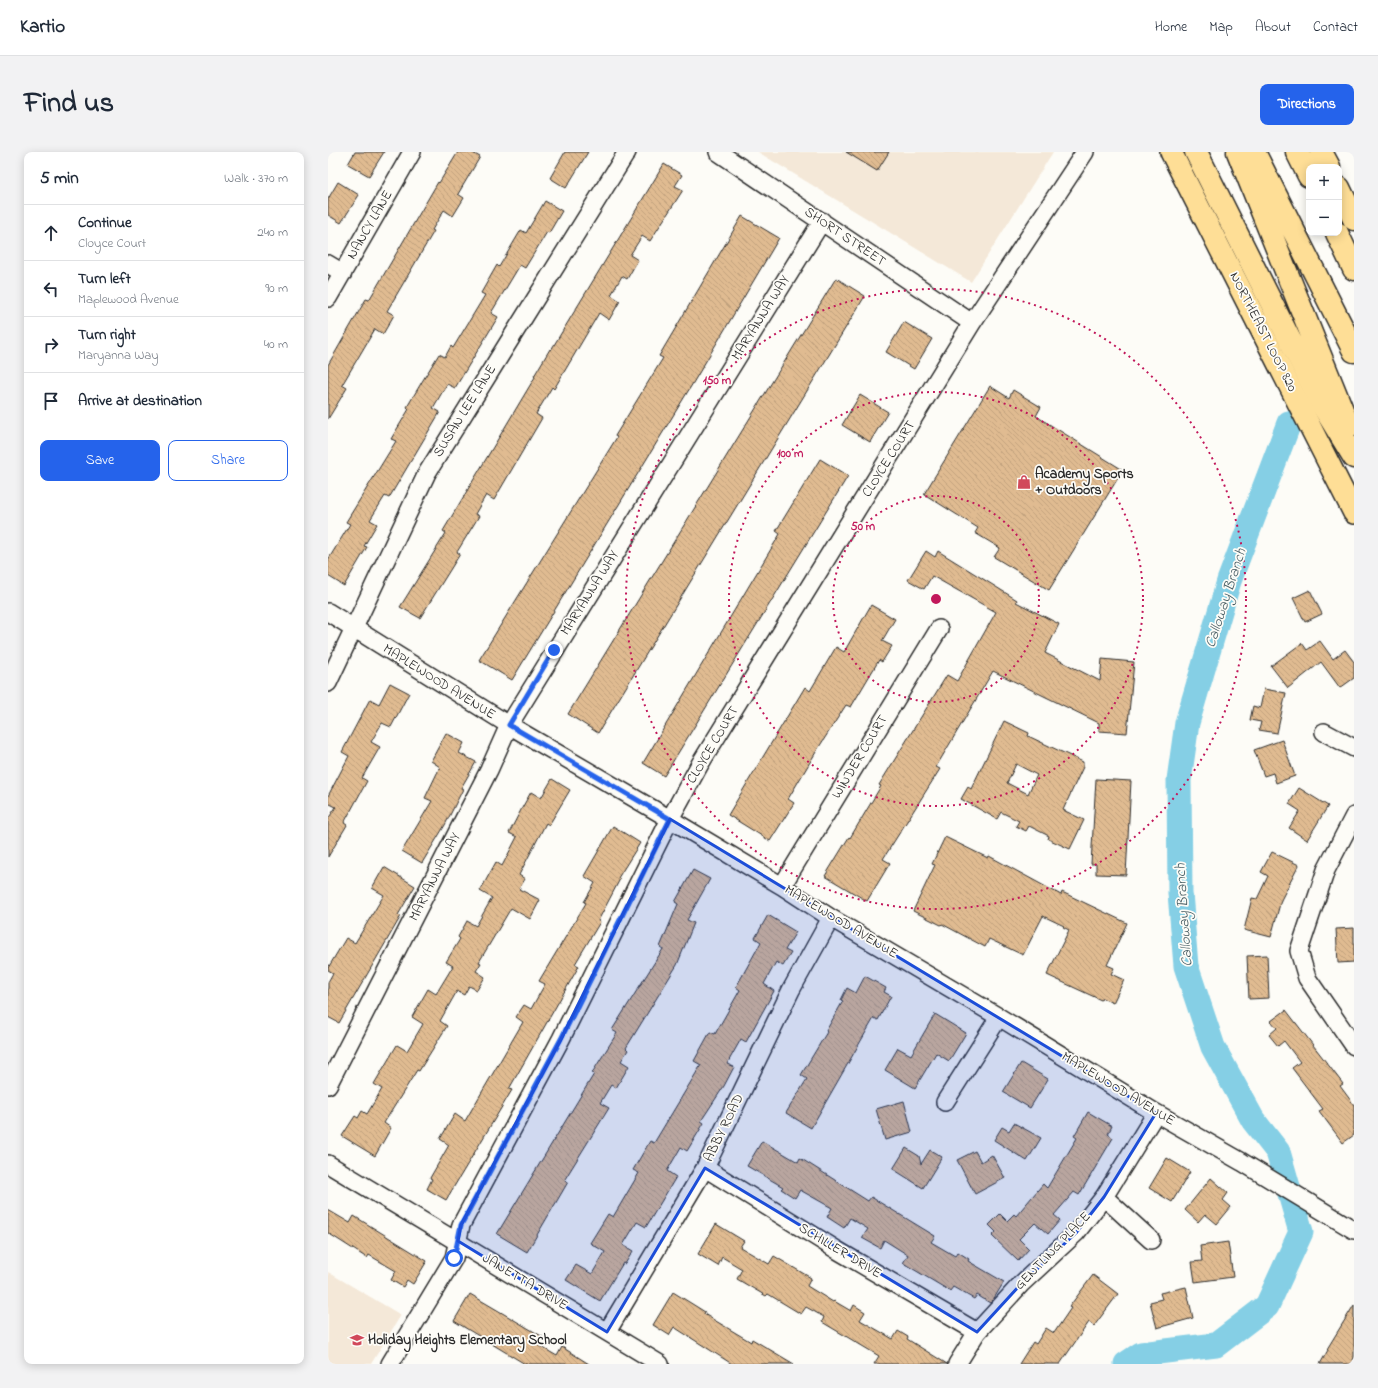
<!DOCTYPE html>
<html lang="en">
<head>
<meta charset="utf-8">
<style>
  :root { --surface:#fff; --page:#f2f2f3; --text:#1f2937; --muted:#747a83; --line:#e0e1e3; --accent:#2563eb }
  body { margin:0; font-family:"Indie Flower",sans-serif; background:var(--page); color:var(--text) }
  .controls { position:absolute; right:12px; top:12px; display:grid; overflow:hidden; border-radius:8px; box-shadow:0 2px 10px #0003 }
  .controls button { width:36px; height:36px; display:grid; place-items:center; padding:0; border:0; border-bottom:1px solid var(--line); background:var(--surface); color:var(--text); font:20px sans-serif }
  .stop { position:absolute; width:12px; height:12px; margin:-9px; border:3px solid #2563eb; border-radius:50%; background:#fff }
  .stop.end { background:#2563eb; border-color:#fff; box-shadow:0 1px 4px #0008 }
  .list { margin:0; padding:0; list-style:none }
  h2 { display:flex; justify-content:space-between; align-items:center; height:52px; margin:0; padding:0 16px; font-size:17px }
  h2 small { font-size:13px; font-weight:400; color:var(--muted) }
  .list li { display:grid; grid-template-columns:26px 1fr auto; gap:12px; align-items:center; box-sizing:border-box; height:56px; padding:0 16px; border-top:1px solid var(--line) }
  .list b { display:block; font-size:15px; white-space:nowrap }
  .list p { margin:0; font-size:13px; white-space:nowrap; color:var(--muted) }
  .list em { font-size:13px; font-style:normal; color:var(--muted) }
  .actions { display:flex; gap:8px; padding:12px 16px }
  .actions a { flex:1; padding:9px 0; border:1px solid var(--accent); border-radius:8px; text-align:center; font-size:14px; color:var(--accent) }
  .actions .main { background:var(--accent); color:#fff }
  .icon { flex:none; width:22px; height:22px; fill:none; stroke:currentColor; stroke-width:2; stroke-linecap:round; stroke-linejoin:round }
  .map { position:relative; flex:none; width:1026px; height:1212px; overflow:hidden; border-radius:8px }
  header { display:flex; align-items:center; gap:24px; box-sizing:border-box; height:56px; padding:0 20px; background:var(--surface); border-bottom:1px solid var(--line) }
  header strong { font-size:19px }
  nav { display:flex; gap:22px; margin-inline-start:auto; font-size:14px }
  .intro { display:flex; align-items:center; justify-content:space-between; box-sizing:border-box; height:96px; padding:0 24px }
  h1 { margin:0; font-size:28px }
  .button { padding:10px 18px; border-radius:8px; background:var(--accent); color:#fff; font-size:14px; font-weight:700 }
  main { display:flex; gap:24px; padding:0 24px }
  aside { flex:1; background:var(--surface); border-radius:8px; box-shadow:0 2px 10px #0003 }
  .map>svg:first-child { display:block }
</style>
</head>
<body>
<header>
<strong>Kartio</strong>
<nav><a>Home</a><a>Map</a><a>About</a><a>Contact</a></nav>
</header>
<div class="intro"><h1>Find us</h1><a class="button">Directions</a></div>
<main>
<aside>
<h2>5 min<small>Walk · 370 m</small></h2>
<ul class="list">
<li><svg class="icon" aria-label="ahead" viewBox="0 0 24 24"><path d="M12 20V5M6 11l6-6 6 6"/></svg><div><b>Continue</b><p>Cloyce Court</p></div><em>240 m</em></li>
<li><svg class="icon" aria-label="left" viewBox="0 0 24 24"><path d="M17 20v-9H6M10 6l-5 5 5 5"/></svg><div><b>Turn left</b><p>Maplewood Avenue</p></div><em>90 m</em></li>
<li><svg class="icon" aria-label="right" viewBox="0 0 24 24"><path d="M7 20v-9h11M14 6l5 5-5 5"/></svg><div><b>Turn right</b><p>Maryanna Way</p></div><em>40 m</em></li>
<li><svg class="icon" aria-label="arrive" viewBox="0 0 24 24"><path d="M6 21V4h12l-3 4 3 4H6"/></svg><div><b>Arrive at destination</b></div></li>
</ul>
<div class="actions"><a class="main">Save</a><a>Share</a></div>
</aside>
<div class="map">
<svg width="1026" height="1212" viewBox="0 0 1026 1212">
  <defs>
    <pattern id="building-back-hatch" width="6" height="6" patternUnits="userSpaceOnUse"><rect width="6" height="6" fill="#e0bb91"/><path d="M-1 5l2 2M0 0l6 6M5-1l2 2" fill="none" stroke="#c0a17d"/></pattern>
  </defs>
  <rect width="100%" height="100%" fill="#fdfcf7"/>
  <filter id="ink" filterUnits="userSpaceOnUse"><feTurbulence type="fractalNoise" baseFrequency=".025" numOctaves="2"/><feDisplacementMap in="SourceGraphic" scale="8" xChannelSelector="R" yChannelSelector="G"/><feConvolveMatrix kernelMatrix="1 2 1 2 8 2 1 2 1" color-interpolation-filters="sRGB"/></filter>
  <g filter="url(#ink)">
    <path fill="#f4e8d8" d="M430,0h295l-82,130z
      M0,1120l73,43 -30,49h-43z"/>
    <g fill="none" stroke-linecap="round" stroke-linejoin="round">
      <path stroke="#85cfe5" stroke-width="25" d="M798,1212l15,-10 75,-9 51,-39 34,-74 -23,-80 -25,-32 -40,-73 -27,-81 -6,-73 -1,-113 8,-57 42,-142 60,-158"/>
    </g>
    <path fill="url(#building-back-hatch)" stroke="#2b2b2b" fill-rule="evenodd" d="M27,0h29l-15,24 -21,-12z
      M130,0h13l9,5 -22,37 6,4 -11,18 -9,-6 -12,20 2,1 -47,80 7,4 -11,19 -8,-5 -33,56 5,3 -19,31v-54l38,-66 3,1 69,-118 1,1z
      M237,0h23l-22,36 -16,-10z
      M518,0h43l-12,19z
      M336,12l18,11 -7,11 8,4 -33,51 -8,-5 -12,19 8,5 -11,19 -5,-3 -11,19 9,6 -11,19 -10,-7 -45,76 -2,-2 -16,27 6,4 -48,82 -8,-5 -11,19 4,2 -22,36 3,2 -40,64 -20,-11 46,-74 -3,-2 92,-154 -1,-1 16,-27 1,1z
      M10,30l21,13 -18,28 -13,-8v-16z
      M217,49l17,10 -13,22 -2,-1 -22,36 -5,-3 -29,48 7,4 -43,71 -8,-4 -14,24 7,4 -51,86 -4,-2 -15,24 7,4 -13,22 3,1 -23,39 -16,-10v-16l22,-36 -4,-2 50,-81 -5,-2 18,-30 -2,-2 16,-27 16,-26 6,3 6,-11 2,2 32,-53 -4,-2 16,-28 2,2 22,-37 5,3z
      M414,64l37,22 -86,145 -181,297 -33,-20 138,-223 -2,-1 48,-78 -4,-2z
      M508,126l29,18 -267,437 -30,-19z
      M576,170l28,17 -18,30 -28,-17z
      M662,234l19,12 4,-8 28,17 -5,9 87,54 -74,120 -55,-33 6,-9 -25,-15 3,-5 -54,-34z
      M532,243l28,17 -18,30 -28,-17z
      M492,307l28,17 -184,300 -21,-13 137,-229 -4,-3z
      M598,399l9,6 3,-6 79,49 -1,2 43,22 -14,29 55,28 2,-22 32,3 -7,71 -28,-2v-8l-106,-52 -57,96 4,2 -57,90 7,4 -23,38 -42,-25 24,-39 1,1 31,-52 -2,-1 68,-110 10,6 39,-69 -64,-36 -8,13 -16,-9z
      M982,438l12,24 -17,8 -12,-24z
      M543,453l24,14 -13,22 10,5 -10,16 -3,-2 -28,47 -5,-2 -27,42 -31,52 6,4 -24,38 -42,-26 77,-128 5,4 26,-44 8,5z
      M992,489l13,18 12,-9 9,12v16l-14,10 -19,-26 -33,26 -17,-22 31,-23 5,7z
      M62,531l19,10 -18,34 -9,-4 -11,19 9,5 -18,31 5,3 -23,42 3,2 -19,32v-38l8,-12 -8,-4v-7l21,-40 -7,-4 28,-53 9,5z
      M936,537l22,4 -9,40 -18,-3 2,-8 -11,-2 3,-14 7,2z
      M676,569l25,12 -1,3 55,26v5l-20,43 21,10 -14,29 -22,-10 1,-3 -20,-10 -3,5 -10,-5 3,-5 -18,-9 -4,7 -36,-20 7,-12 3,2zM688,612l21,11 -9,19 -21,-11z
      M118,581l18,10 -5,10 17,9 -15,26 2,1 -18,36 -23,38 -20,-12 30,-50 -7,-3 15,-31 -9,-6z
      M954,588l13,36 -19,7 -3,-10 -9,3 -10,-26z
      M224,627l18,11 -21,35 -3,-2 -27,52 6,4 -6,10 21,11 -10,19 -19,-11 -32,54 2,1 -5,8 9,6 -8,13 -8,-4 -5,9 -7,-4 -17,30 7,5 -28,45 -2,-1 -33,53 7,5 -16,28 -33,-20 13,-20 3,2 4,-7 5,3 15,-25 -8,-5 23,-39 10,6 16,-27 -11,-7 16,-28 8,5 17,-28 -7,-4 14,-23 -2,-2 9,-16 9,5 16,-28 -12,-7 16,-29 6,4 15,-29 -8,-4 13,-25 9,-16 10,6z
      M768,627l35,2 -5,94 -30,-1v-10h-5z
      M971,636l29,18 -21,34 -18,-12 11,-17 -11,-7z
      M285,674l27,17 -22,35 2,1 -22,42 2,1 -25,42 4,2 -70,123 3,1 -66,110 -19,-11 5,-10 -2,-1 19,-33 -9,-6 15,-25 10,7 58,-99 -7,-5 8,-12 7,4 14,-25 -6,-3 47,-78 -2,-1 11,-19 -11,-7z
      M617,685l43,21 1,-2 72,39 1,-3 65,31 -20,42 7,3 -3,6 13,6 -11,23 -11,-5 -1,2 -54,-25 22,-45 -6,-3 1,-1 -21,-10 -20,39 -34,-16 -4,8 -43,-23 -1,1 -28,-14 22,-46 -3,-1z
      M944,700l27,13 -18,35 -10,37 -27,-7 8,-32 5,1 11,-23 -7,-4z
      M56,715l31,19 -17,29 3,1 -62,107 -11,-6v-35l5,-9 -5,-3v-2l18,-30 9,5 29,-48 -12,-7z
      M365,718l17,9 -23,41 7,3 -17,42 -51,83 2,2 -7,11 8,5 -13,22 -5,-3 -11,18 9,5 -44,71 3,3 -41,70 -30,-18 97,-160 -2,-1 25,-40 -5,-3 51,-81 -3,-2 18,-43 -3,-2z
      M440,763l28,17 -11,18 6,3 -8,13 -7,-4 -12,22 10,7 -28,51 -5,-3 -14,25 7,3 -10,19 -23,35 3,2 -17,28 -6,-4 -14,24 9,6 -30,50 -9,-5 -14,23 10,6 -8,13 -2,-1 -23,38 -34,-21 10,-15 16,9 13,-22 -15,-9 18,-29 5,3 26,-44 -6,-3 17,-29 4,2 47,-78 -7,-4 16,-29 5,2 25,-44 -4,-3 25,-45 -6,-4z
      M1026,776v34l-16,1 -2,-34z
      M939,803l2,43 -20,1 -2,-43z
      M537,824l21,12 -2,4 7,4 -13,24 -4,-2 -63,110 -25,-15 21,-34 -6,-4 26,-43 -1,-1 17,-30 -2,-1 6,-12 9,5z
      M958,858l57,74 -3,2 14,19v30l-11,8 -24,-32 4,-2 -31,-41 8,-6 -16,-21 -6,5 -9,-11 8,-7 -6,-7z
      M607,862l31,19 -17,28 -13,-8 -21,35 -30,-18 13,-22 13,7z
      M693,911l27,16 -18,29 -27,-16z
      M576,949l8,31 -27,8 -9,-31z
      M760,960l24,14 -4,8 5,4 -34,57 -5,-3 -20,23 6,5 -12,14 -13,-11 -16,16 10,10 -11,12 -26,-25 4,-4 -7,-7 11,-11 7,7 7,-7 2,2 27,-32 4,4 30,-50 -3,-2z
      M686,971l27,15 -14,23 -33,-21 8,-13 7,4z
      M434,989l36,21 2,-4 68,43 3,-4 64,39 -4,6 24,14 3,-4 11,7 -1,2 36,21 -11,18 -3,3 -13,-8 -3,4 -21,-12 -3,4 -47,-28 5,-8 -24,-15 -4,8 -18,-10 6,-9 -18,-11 -6,10 -17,-11 5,-9 -32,-18 -5,8 -14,-9 2,-2 -36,-21z
      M578,996l13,8 2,8 9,-14 12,7 -19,31 -30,-19z
      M647,999l6,11 11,-7 13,23 -30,16 -18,-34z
      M839,1006l23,14 -18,30 -23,-14z
      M883,1026l17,15 -5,7 8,7 -14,17 -12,-10 -7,8 -13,-12z
      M0,1058l22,13 4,-7 73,45 -14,23 -6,-4 -4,7 -12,-7 5,-9 -27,-16 -2,3 -39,-25z
      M388,1072l28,17 -4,6 29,17 5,-8 37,22 -4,8 26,16 1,-1 17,10 3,-6 11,7 -5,8 33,19 5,-8 10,6 -1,2 40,25h-73l5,-8 -57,-34 2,-5 -18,-10 -5,7 -33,-20 -2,2 -29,-17 5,-10 -20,-12 -4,9 -20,-12z
      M900,1090l5,35 -38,5 -3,-20 10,-1 -2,-15z
      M765,1123l25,19 -24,32 -5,-4 -29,42h-41l14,-22 3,2 10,-16 8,5 17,-25 -2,-1z
      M858,1135l7,31 -36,10 -7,-26 12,-3 -2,-6z
      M345,1140l32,20 -1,2 47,28 1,-3 42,25h-62l-58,-37 -5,8 -16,-10z
      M142,1142l73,43 -5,8 19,11 5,-9 27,17h-64l-71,-43z
      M1026,1153v53l-4,6h-30l8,-14 -1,-1z"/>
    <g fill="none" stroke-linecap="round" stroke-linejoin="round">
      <defs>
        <path id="minor" d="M390,0l254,171
          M0,112l15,9
          M0,146l84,-146
          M0,460l181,113 161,94 112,67 49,32 168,99 157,96 86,49 112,68
          M0,531l99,-210 200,-321
          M996,580l30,16
          M1026,664l-28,54 -27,81 8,27 47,68
          M454,734l157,-257
          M0,933l161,-315 20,-45 313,-504
          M617,950l54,-85
          M0,1012l332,200
          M377,1016l132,82 140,82
          M776,1045l47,43
          M279,1180l98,-164 86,-178 40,-72
          M62,1212l64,-106 7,-33 100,-186 109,-220 30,-55 272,-441 113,-171
          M629,1212l20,-32 44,-48 55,-51 28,-36 52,-84"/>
        <path id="major" d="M843,0l183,361"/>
        <path id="highway" d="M868,0l127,254 31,51
          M910,0l111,275
          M926,0l100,199
          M969,0l12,24
          M993,0l8,15
          M1011,36l15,31
          M1009,81l17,36"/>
      </defs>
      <use href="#minor" stroke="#2b2b2b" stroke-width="20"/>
      <use href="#major" stroke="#2b2b2b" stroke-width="24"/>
      <use href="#highway" stroke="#2b2b2b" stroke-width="25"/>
      <use href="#minor" stroke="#fdfcf7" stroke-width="17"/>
      <use href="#major" stroke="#fede96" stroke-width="21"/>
      <use href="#highway" stroke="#fede96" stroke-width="22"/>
    </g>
  </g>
  <g fill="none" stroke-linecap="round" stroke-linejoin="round" filter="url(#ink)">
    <path stroke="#2563eb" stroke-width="5" d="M126,1106l7,-33 100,-186 109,-220 -161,-94 45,-75"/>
  </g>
  <path fill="#1d4ed8" fill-opacity="0.2" stroke="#1d4ed8" stroke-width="3" stroke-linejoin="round" d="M342,667l486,294 -52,84 -28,36 -55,51 -44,48 -272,-164 -98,164 -149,-91 3,-16 100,-186z"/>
  <g fill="none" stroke="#c2185b" stroke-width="2" stroke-dasharray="2 4">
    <circle cx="608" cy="447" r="103"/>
    <circle cx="608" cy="447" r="207"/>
    <circle cx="608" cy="447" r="310"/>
  </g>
  <defs>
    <symbol id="shop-bare" viewBox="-9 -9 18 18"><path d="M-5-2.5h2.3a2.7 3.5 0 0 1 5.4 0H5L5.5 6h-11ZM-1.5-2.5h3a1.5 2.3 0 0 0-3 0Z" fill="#d1495b" stroke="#fdfcf7" stroke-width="2.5" paint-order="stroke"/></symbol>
    <symbol id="school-bare" viewBox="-9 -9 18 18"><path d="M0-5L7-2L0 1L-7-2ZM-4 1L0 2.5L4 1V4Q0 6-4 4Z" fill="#d1495b" stroke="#fdfcf7" stroke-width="2.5" paint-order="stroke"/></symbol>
  </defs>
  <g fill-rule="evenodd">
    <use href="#shop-bare" x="686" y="320" width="20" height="20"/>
    <use href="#school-bare" x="19" y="1178" width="20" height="20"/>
  </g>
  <g text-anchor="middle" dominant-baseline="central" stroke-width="3.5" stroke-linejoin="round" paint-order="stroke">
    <g font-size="14" fill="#2b2b2b" stroke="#fdfcf7">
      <text transform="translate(42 73) rotate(-60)">NANCY LANE</text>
      <text transform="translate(517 85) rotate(34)">SHORT STREET</text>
      <text transform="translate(433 166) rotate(-58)">MARYANNA WAY</text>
      <text transform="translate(935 180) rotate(63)">NORTHEAST LOOP 820</text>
      <text transform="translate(137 259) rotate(-58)">SUSAN LEE LANE</text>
      <text transform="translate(561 307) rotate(-58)">CLOYCE COURT</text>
      <text transform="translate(262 441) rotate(-58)">MARYANNA WAY</text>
      <text transform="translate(111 530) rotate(32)">MAPLEWOOD AVENUE</text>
      <text transform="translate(385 593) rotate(-59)">CLOYCE COURT</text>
      <text transform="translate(532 605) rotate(-59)">WINDER COURT</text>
      <text transform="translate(107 725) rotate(-63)">MARYANNA WAY</text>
      <text transform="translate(513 770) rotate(31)">MAPLEWOOD AVENUE</text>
      <text transform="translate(790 937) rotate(31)">MAPLEWOOD AVENUE</text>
      <text transform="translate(396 976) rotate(-64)">ABBY ROAD</text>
      <text transform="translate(512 1099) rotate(31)">SCHILLER DRIVE</text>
      <text transform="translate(725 1099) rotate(-46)">GENTLING PLACE</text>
      <text transform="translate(197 1130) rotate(31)">JANETTA DRIVE</text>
    </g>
    <g font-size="14" font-weight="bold" fill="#2b2b2b" stroke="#fdfcf7" text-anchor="start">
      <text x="707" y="322">Academy Sports<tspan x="707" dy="16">+ Outdoors</tspan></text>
      <text x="40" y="1188">Holiday Heights Elementary School</text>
    </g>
    <g font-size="15" font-style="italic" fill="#465c63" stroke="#fdfcf7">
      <text transform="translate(898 446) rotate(-72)">Calloway Branch</text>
      <text transform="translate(856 763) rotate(-94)">Calloway Branch</text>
    </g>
  </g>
  <circle cx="608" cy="447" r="6" fill="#c2185b" stroke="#fdfcf7" stroke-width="2"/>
  <g font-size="12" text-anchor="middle" font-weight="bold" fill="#c2185b" stroke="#fdfcf7" stroke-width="3.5" stroke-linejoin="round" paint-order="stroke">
    <text x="389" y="232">150 m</text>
    <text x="462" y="305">100 m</text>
    <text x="535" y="378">50 m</text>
  </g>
</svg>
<div class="controls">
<button>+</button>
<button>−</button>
</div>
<div class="stop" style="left:126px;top:1106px"></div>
<div class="stop end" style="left:226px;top:498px"></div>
</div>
</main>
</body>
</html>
